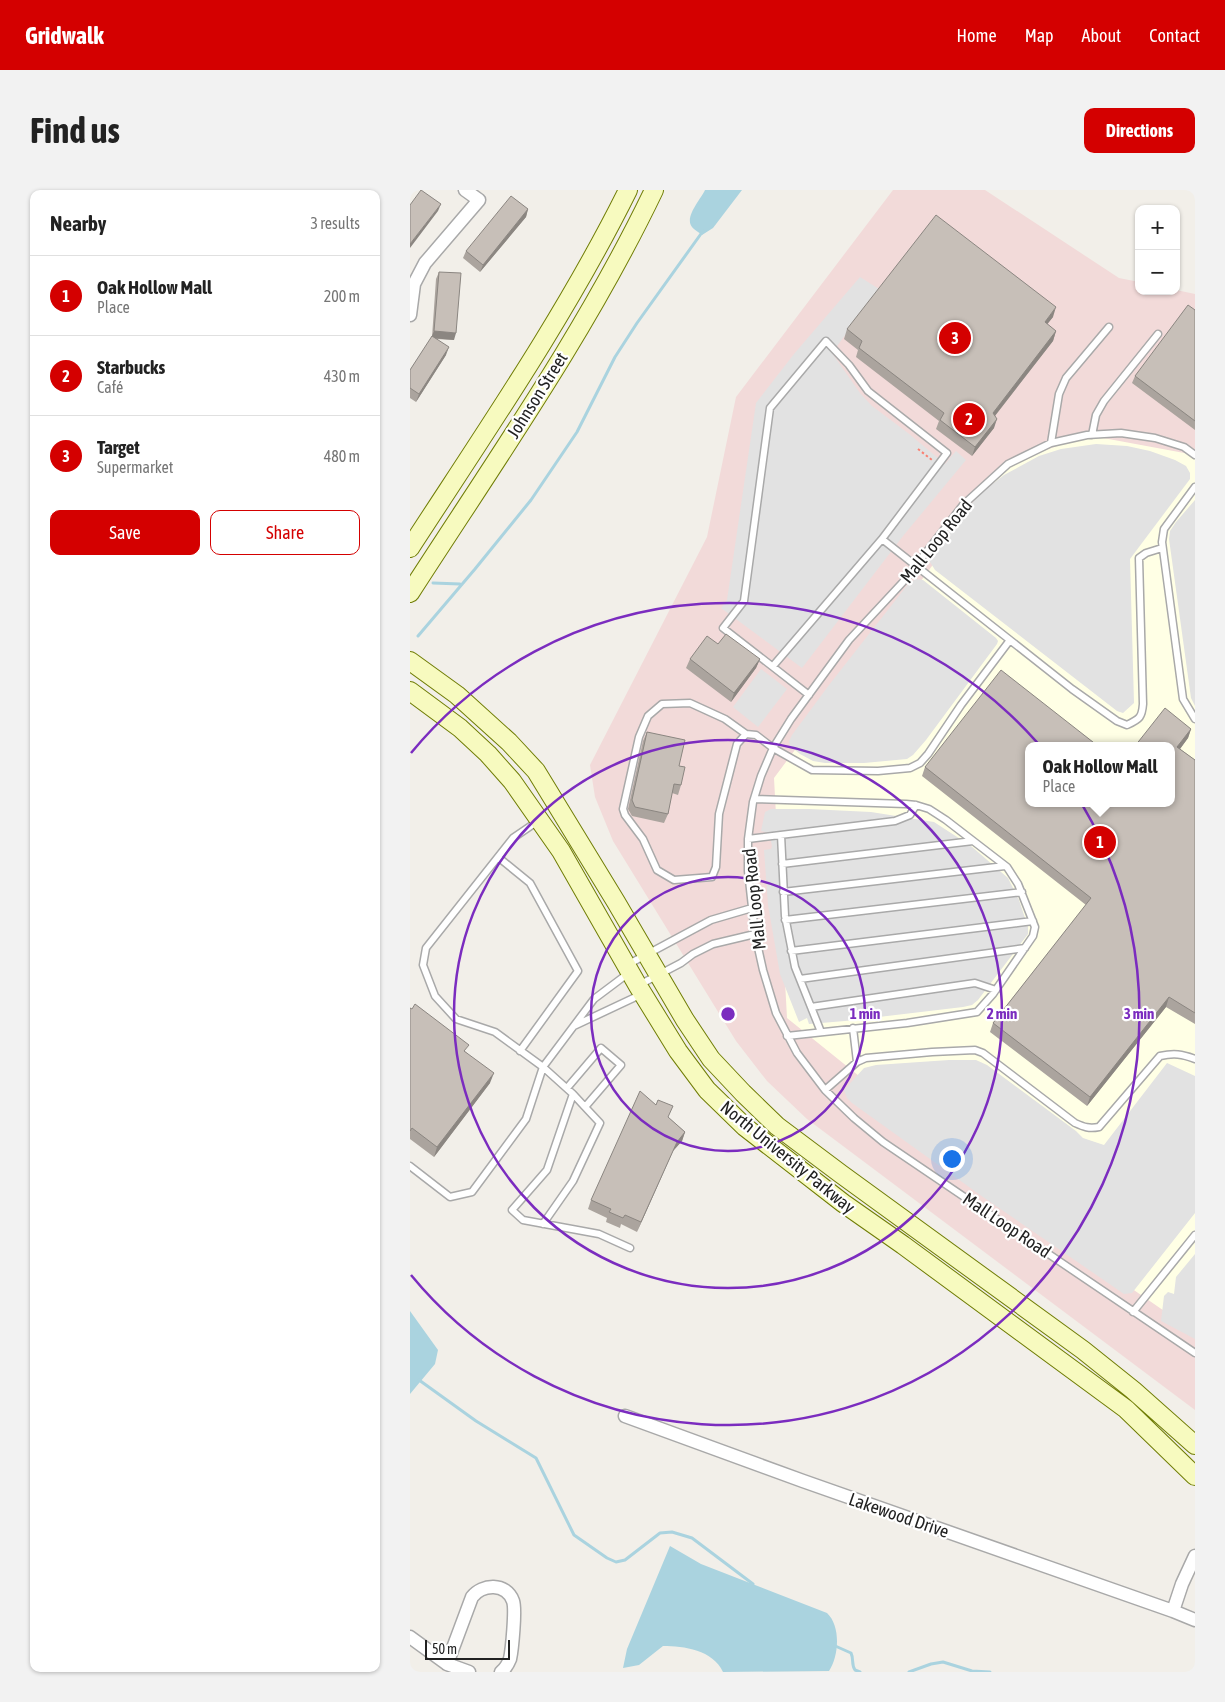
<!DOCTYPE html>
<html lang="en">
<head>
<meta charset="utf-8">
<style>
  :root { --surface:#fff; --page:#f2f2f2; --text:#222; --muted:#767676; --line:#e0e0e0; --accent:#d40000 }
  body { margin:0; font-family:"Asap Condensed",sans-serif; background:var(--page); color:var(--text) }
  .controls { position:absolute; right:15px; top:15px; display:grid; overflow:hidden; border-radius:10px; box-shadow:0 1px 4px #0004 }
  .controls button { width:45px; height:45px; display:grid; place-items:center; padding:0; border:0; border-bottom:1px solid var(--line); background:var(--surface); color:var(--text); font:25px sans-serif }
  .scale { position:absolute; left:15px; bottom:12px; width:85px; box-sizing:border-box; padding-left:5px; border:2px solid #222; border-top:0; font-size:14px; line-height:18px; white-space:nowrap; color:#222; -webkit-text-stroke:4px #fff; paint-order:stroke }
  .you { position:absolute; left:541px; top:968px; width:18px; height:18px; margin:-12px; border:4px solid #fff; border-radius:50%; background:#1a73e8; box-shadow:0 0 0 8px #1a73e833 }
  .badge { display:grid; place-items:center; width:32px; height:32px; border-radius:50%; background:var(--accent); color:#fff; font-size:16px; font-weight:700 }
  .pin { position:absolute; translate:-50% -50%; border:2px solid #fff; box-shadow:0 1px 5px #0006 }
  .popup { position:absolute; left:615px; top:552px; width:150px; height:65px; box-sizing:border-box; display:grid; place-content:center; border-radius:10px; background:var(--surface); filter:drop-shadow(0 1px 4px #0005); font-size:16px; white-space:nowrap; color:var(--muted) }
  .popup b { font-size:19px; color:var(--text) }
  .popup::after { content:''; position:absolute; left:50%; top:100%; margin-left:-10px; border:10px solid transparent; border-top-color:var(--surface) }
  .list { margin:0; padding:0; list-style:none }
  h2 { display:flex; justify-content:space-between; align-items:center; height:65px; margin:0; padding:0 20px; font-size:21px }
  h2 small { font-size:16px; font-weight:400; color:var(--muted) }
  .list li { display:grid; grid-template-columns:32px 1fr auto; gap:15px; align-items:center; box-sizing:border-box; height:80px; padding:0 20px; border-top:1px solid var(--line) }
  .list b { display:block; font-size:19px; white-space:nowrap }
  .list p { margin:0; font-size:16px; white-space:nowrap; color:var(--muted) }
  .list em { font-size:16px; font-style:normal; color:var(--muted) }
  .actions { display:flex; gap:10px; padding:15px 20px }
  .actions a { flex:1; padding:11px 0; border:1px solid var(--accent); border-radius:10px; text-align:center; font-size:18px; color:var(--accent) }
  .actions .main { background:var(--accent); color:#fff }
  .map { position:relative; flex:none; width:785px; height:1482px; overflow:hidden; border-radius:10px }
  header { display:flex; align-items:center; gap:30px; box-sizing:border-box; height:70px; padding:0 25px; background:var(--accent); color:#fff }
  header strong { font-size:24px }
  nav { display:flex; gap:28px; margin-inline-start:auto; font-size:18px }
  .intro { display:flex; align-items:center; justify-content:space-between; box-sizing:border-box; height:120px; padding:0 30px }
  h1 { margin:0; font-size:35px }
  .button { padding:12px 22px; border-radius:10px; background:var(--accent); color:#fff; font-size:18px; font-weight:700 }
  main { display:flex; gap:30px; padding:0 30px }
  aside { flex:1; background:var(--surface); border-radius:10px; box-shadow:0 1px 4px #0004 }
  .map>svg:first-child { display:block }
</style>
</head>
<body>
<header>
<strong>Gridwalk</strong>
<nav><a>Home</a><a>Map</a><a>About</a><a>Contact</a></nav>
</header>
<div class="intro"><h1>Find us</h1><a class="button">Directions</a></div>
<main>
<aside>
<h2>Nearby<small>3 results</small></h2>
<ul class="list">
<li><span class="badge">1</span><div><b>Oak Hollow Mall</b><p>Place</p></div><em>200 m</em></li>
<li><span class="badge">2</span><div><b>Starbucks</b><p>Café</p></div><em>430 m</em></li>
<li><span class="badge">3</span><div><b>Target</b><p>Supermarket</p></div><em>480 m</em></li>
</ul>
<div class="actions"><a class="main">Save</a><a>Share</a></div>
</aside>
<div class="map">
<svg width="785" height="1482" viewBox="0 0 785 1482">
  <rect width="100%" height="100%" fill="#f2efe9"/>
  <path fill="#f2dad9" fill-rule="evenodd" d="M483,0h92l134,88 20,4v9h37v-1l19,4v1116l-388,-291 -40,-38 -31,-40 -123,-200 -18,-44 -5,-32 117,-228 29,-140zM619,556h142v57h-142z"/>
  <path fill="#ffffe5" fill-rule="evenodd" d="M677,245l108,20v874l-9,-3 -116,-80 -283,-228 -13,-240 234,-314zM619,556h142v57h-142z"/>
  <path fill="#e2e2e2" d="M450,87l19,12 -47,64 28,40 12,13 36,27 37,31 11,-13 10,9 -63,76 -101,132 -81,-60 6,-8 29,-197 38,-49z
    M686,254l31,2 23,5 25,9 11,6 4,7v6l-60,80 4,144 -11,10 -6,-2 -182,-141 -5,-8v-6l37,-47 14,-16 23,-18 35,-19 22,-7z
    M785,310v206l-4,-8 -22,-159 1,-8 6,-9z
    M506,389l7,1 73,58 2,3 -1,3 -71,96 -13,15 -6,4 -43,4h-39l-12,-2 -13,-7 -10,-8 -1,-5 3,-6 37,-50 80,-102z
    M351,479l26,20 -29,38 -25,-20z
    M361,619h38l62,3 63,10 37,24 37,32 11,22 9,27v7l-50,66 -6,5 -9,2 -118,14 -36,3 -2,-6 -8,4 -19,-48 -12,-69 -4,-55 7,-1 1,-3 -3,-13 -8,-2 4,-19z
    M539,870h27l11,5 89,66 7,7 21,7 63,-82 28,13v137l-63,80 -8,1 -141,-97 -131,-94 -5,-5 -3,-8 20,-22 12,-3z
    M785,1064v85l-34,-18 3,-25 4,-4 6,2 2,-17z"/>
  <path fill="#aad3df" d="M295,0h37l-29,38 -11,7c-3,-3 -8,-5 -10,-8 -8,-10 9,-28 13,-37z
    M0,1121l28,39 -3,14 -25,30z
    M260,1356l31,18 126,49c14,13 12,43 2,58l-106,1c-10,-22 -39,-26 -60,-26l-24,19 -16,3 4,-19z"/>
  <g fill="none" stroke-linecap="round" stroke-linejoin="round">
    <path stroke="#aad3df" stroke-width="3" d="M23,393l27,1
      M8,446l57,-67 56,-69 46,-68 38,-75 22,-34 66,-92
      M9,1190l57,41 60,37 38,77 33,23 9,4 9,-2 35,-27 12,-1 20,6 61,46
      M423,1455l18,8c3,6 0,11 4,17l5,2
      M499,1482l22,-8 12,-2 29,9 18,1"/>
    <defs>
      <path id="lane" d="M682,245l4,-20 8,-14 54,-67
        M641,253l8,-49 7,-16 43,-51
        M785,265l-11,-8 -29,-9 -34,-5 -34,2 -36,8 -43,21 -45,41 -60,77 -54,58 -58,79 -18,29 -12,28 -8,26 -5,37v32l7,63 8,36 13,43 21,40 28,37 29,28 29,24 312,211
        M785,297l-31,42 -2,13 21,157 12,20
        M363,476l109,-127
        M399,505l-86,-67 21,-27 26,-193 56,-67 23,24 19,26 79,62 -65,86 190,150 45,32 10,4c13,-6 15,-8 16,-21l-4,-146 7,-5 16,-5
        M336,544l-21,-15 -35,-16 -28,1 -14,12 -9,21 -16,72 2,6 18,24 14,31 17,10 38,-3 4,-10 3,-53 18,-70 9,-10 10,1 17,13 39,22 66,1 32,-3 10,-5 8,-9 33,-49 49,-65
        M344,609l152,5 10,1 13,4 17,11 61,47 11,17 17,43 -2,9 -40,58 -16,18 -70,11 -120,13
        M128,631l-25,17 -87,110 -3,17 12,31 21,23 39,13 48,35 51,-68 36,-27
        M371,645l4,81 10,51 26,65
        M338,649l147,-18 15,-6 6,-10
        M88,667l32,26 48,88 -58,80
        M372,674l191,-23
        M373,702l222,-26
        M375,730l237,-28
        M381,761l242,-30
        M217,775l84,-45 41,-12
        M390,789l225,-31
        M229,795l42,-22 12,-9 20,-10 42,-10
        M401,817l164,-24 21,7
        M164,836l68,-32
        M443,838l4,34
        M415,900l32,-28 9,-4 66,-6 43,-2 8,3 92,70c9,4 14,6 24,4l61,-71c14,-3 22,-2 35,3
        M163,904l12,13
        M0,976l40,31 22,-5 54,-73 17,-52 30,27 -26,76 -35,40 11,10 76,14 31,14
        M133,1034l30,-43 27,-58 -15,-16 36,-42 -20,-17 -34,40
        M723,1122l62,-77"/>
      <path id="street" d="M0,125l4,-31 11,-21 54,-63 -14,-10
        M215,1226l178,65 370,130 22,9
        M763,1421l9,-27 13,-28
        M0,1447l37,27
        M59,1482l-22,-8 25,-67c10,-13 34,-15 41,4 3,8 -1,49 -3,58 -2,5 -5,10 -9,13"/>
      <path id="secondary" d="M0,358c76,-117 156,-233 218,-358
        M0,403c85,-132 176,-261 244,-403
        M0,471l47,34 52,47 27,29 80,131 69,118 26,39 32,34 34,33 64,48 242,176 50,40 62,55
        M0,501l50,37 28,26 24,27 49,70 77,135 40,65 29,39 38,37 98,76 60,42 223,164 69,67"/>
    </defs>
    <use href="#lane" stroke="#a9a9a9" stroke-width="9"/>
    <use href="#street" stroke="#a9a9a9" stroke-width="15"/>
    <use href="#secondary" stroke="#707d05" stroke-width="20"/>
    <path stroke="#fa8072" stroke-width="2" stroke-dasharray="2.5 2.5" stroke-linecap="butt" d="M508,259l14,11"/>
    <use href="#lane" stroke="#fff" stroke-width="6"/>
    <use href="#street" stroke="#fff" stroke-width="12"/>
    <use href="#secondary" stroke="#f7fabf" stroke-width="18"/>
  </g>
  <path fill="#aba49e" d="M118,19l-2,8 -46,55 -17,-14 3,-7z
    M29,82l15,68 -18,-1 10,16 -30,47 -6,-4v-28l22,-33 4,-58z
    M785,120v120l-63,-47 3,-7z
    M643,127l-6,7 9,7 -3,10 -58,75 -1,12 -22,28 -36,-27 3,-8 -83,-64 2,-7 -14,-11 3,-10z
    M308,454l42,15 -4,9 -25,34 -45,-34 4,-9z
    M781,539l-3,9 -8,11 15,11v264l-29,-17 -79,99 -97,-74 3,-9 93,-118 -164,-129 3,-9 104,36 142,-57z
    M237,542l32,34 2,19 -3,10 -6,-2 -4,21 -4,9 -32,-7 -4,-7 15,-68z
    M0,818l57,45 23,30 -56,74 -24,-18z
    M259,928l16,14 -3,9 -9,10 -36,81 -16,-8 -1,4 -14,-6 1,-4 -19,-9 3,-9z"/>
  <path fill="#8b8681" d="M31,14l-3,7 -28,37v-4z
    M118,19l-2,8 -46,55 3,-7z
    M646,117l-3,10 -12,15 4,-10z
    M24,141l22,2 -2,7 -23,-2z
    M646,141l-3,10 -63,81 3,-9z
    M39,157l-3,8 -30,47 3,-8z
    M587,229l-3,9 -22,28 3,-9z
    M350,469l-4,9 -25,34 3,-9z
    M781,539l-3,9 -14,19 3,-10z
    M759,807l-3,10 -79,99 3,-9z
    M84,883l-4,10 -56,74 3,-10z
    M275,942l-3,9 -9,10 -36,81 4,-10 36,-80z"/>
  <path fill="#c7bfb8" stroke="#8b8681" d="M11,0l20,14 -31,40v-39z
    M101,6l17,13 -45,56 -17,-14z
    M526,25l120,92 -11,15 11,9 -63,82 4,6 -22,28 -35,-27 4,-7 -85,-65 3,-7 -15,-12z
    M29,82l22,1 -5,60 -22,-2z
    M778,115l7,5v111l-60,-45z
    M22,146l17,11 -30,47 -9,-6v-18z
    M316,444l34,25 -26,34 -44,-34 17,-23 11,8z
    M591,480l97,76h-69v57h142v-57h-36l30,-38 26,21 -14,18 18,13v253l-26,-16 -79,100 -97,-74 98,-125 -166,-131z
    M237,542l38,8 -6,26 6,1 -4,18 -7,-1 -6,30 -33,-7 -3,-7z
    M5,814l54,41 -5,6 30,22 -57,74 -25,-19 -2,3v-123l2,1z
    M230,901l16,14 2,-5 15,6 -5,11 17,15 -8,10 -36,80 -16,-7 -2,3 -14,-6 2,-3 -20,-9z"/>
  <g fill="none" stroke="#7b2cbf" stroke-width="2.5">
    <circle cx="318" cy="824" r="137"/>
    <circle cx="318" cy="824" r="274"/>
    <path d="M1 563A411 411 0 1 1 1 1085"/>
  </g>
  <g text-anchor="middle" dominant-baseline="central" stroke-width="4.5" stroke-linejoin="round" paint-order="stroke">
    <g font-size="18" fill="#222" stroke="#fff">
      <text transform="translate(127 205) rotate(-58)">Johnson Street</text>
      <text transform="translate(526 351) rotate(-51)">Mall Loop Road</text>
      <text transform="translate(344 709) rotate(-96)">Mall Loop Road</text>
      <text transform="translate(378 967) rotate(39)">North University Parkway</text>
      <text transform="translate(597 1035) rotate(34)">Mall Loop Road</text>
      <text transform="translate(489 1325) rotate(19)">Lakewood Drive</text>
    </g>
  </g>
  <circle cx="318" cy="824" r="8" fill="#7b2cbf" stroke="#fff" stroke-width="2.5"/>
  <g font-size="15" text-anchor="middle" font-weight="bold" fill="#7b2cbf" stroke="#fff" stroke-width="4.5" stroke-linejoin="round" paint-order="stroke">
    <text x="455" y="829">1 min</text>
    <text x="592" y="829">2 min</text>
    <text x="729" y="829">3 min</text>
  </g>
</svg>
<div class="controls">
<button>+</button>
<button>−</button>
</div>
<div class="scale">50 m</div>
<div class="you"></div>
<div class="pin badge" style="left:690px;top:652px">1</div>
<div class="popup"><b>Oak Hollow Mall</b>Place</div>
<div class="pin badge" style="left:559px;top:229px">2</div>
<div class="pin badge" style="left:545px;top:148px">3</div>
</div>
</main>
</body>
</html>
